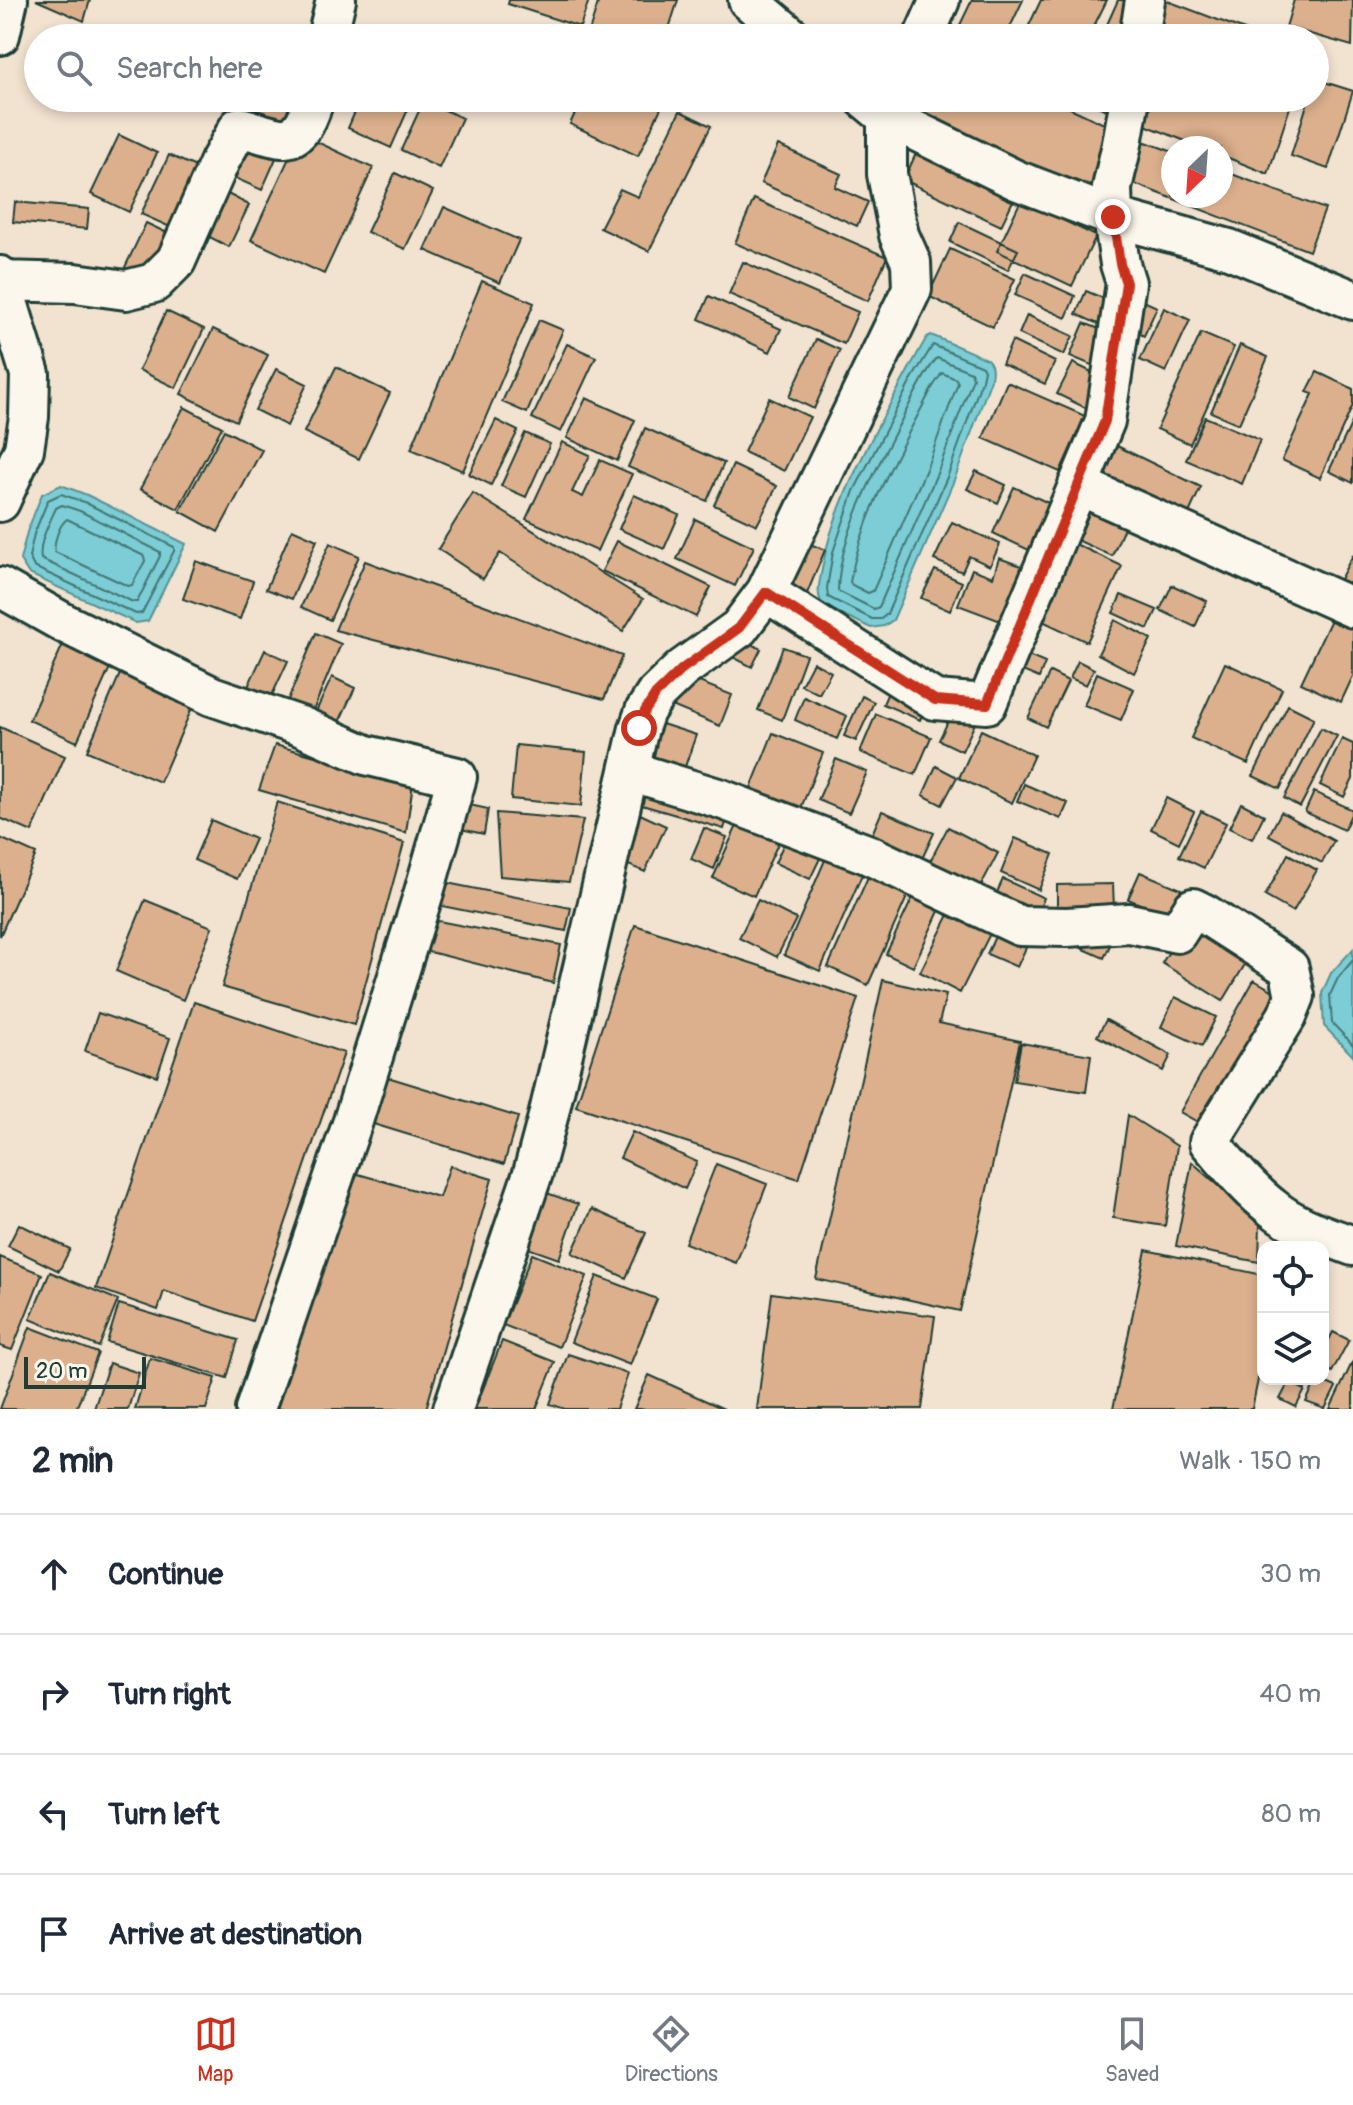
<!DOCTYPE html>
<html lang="en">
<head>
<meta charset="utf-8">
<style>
  :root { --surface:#fff; --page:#f2f2f3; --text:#1f2937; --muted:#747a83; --line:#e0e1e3; --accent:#c8321e }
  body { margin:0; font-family:Pangolin,sans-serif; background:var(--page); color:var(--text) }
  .controls { position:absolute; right:24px; bottom:24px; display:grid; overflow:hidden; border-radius:16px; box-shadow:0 4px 12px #0003 }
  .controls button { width:72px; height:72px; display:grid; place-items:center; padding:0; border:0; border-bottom:2px solid var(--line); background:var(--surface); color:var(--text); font:40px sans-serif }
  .compass { position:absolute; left:1161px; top:136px; width:72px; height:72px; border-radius:50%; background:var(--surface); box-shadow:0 4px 12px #0003; rotate:205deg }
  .scale { position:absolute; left:24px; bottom:20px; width:122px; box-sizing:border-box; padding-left:8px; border:4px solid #1f3d34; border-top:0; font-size:22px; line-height:28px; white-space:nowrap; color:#1f3d34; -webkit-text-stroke:6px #fbf7ec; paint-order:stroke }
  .stop { position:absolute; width:24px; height:24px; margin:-18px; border:6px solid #c8321e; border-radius:50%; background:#fff }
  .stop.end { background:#c8321e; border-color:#fff; box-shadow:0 2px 8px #0008 }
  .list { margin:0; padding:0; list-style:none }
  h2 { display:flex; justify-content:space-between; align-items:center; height:104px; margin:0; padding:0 32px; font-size:34px }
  h2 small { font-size:26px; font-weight:400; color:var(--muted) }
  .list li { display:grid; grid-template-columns:52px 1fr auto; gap:24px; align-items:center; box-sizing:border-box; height:120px; padding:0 32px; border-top:2px solid var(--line) }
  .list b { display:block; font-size:30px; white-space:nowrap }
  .list em { font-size:26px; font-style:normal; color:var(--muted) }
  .icon { flex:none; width:44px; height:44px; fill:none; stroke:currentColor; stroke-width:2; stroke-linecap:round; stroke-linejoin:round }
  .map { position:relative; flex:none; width:1353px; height:1409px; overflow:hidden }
  .search { position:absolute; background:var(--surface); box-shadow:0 4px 12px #0003; left:24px; right:24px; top:24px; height:88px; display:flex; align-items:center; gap:20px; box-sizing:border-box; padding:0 28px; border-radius:44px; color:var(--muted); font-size:30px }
  .sheet { height:584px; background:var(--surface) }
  nav { display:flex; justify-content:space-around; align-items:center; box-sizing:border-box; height:112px; border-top:2px solid var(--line); background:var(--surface); font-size:22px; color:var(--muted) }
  nav a { display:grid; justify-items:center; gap:4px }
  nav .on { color:var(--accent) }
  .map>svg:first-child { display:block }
</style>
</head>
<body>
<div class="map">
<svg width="1353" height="1409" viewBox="0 0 1353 1409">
  <rect width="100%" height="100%" fill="#f2e2d0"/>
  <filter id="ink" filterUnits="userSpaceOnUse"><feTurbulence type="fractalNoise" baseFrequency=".0125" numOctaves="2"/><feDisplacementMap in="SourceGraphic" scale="16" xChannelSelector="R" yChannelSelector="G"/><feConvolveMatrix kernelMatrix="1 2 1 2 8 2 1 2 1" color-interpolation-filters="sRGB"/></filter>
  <g filter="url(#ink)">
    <path fill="#7ccdd5" stroke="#579395" stroke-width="2" d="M931,335l56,24c7,7 5,15 3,23l-35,96 -62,142 -9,6 -13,2 -48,-23c-8,-11 -3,-24 -1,-36 9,-50 31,-94 54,-139 17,-31 33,-62 51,-93z
      M61,485l26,10 99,49 -38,77 -12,2 -107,-49 -9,-14 7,-28 15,-38z
      M1353,949v107l-29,-30 -2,-33 9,-20z"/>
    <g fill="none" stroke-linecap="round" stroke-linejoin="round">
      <path stroke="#447774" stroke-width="2" d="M933,345l49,21 2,4 -2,10 -34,95 -61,139 -6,5h-9l-44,-22 -1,-9 6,-36 21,-61 59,-114z
        M937,358l34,14 2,6 -35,93 -59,136 -5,2 -36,-18c1,-57 39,-123 65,-174 10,-19 20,-42 34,-59z
        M942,373l14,6 2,4 -31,84 -54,124 -5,2 -16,-8 -2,-3c13,-71 50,-131 82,-194z
        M61,494l23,8 90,45v4l-32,62 -6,1 -102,-47 -5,-10 5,-23 14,-34z
        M62,505l18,6 80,41v4l-23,46h-4l-92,-43c-3,-16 8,-35 15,-51z
        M67,519l77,37 1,5 -13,24 -4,1 -73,-34c-2,-9 4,-27 12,-33z
        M1353,960l-15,18 -8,17 2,28 21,22"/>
    </g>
    <path fill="#dcb08d" stroke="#1f3d34" stroke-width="2" d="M36,0h54l-6,21z
      M509,0h80l-9,27 -72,-23z
      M599,0h79l-12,38h-68l-10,-3z
      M972,0h51l-18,38h-23l-23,-11z
      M1041,0h66l-19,38h-65z
      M1118,0h47l101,38h-165z
      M1294,0h59l-1,46 -66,-19z
      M1315,79l38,12 -25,78 -37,-13 18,-58h6z
      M240,98h46l14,6 -38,86 -52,-23z
      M361,98h52l-22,50 -43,-20z
      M582,98h58l21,10 -23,48 -68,-32z
      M925,98h124l72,34 -36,74 -172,-82z
      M1077,98h216l-25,76 -47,-19v-7h-18z
      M424,100l38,18 -23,50 -38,-18z
      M680,111l31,15 -62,125 -49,-23 20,-39 18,8z
      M300,134l73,34 -49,106 -73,-34z
      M119,135l38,18 -28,59 -38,-18z
      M1135,138l38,14v44h48v-26l104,39 -16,42 -190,-73z
      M922,140l98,46 -19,40 -97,-46z
      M778,145l63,29 -6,13 33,15 -11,24 -96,-43z
      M169,155l38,17 -28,59 -38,-17z
      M395,173l38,18 -28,58 -38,-17z
      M218,189l31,16 -20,42 -31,-16z
      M754,199l133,58 -19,44 -133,-58z
      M1021,200l75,36 -24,50 -75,-35z
      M15,202l74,7 -2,20 -74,-7z
      M444,207l75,33 -19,43 -75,-33z
      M959,222l59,28 -10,20 -58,-28z
      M146,223l38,18 -28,59 -38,-18z
      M950,249l65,30 -22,48 -65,-31z
      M743,262l115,50 -14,32 -115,-50z
      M1025,273l50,23 -9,22 -51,-23z
      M482,281l52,22 -71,168 -52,-22z
      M1086,291l33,14 -10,24 -33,-15z
      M709,296l72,33 -11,23 -71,-33z
      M1132,296l25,11 -13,29 -24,-12z
      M1164,308l26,12 -24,52 -26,-12z
      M166,311l38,18 -28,59 -37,-18z
      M1027,315l46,21 -9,19 -45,-21z
      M539,320l24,10 -36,83 -25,-11z
      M1084,323l31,12 -14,34 -31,-13z
      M213,329l55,26 -32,66 -55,-27z
      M1201,333l33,14 -44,97 -33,-15z
      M816,339l24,11 -26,59 -25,-12z
      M1012,341l43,21 -10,22 -43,-20z
      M567,344l29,13 -35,75 -29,-14z
      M1240,345l28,12 -29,67 -28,-12z
      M1073,363l33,16 -16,31 -33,-16z
      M336,367l54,26 -31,66 -55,-27z
      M276,369l31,15 -20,42 -32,-16z
      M1317,372l36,17v16l-33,73 -38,-18 31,-66 -6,-2z
      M1007,382l78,34 -25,56 -77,-34z
      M586,398l49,22 -18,41 -50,-23z
      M769,398l41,19 -26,54 -40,-19z
      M184,407l38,20 -44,82 -38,-20z
      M1205,417l55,23 -18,44 -56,-24z
      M496,420l22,11 -27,54 -22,-11z
      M1353,420v63l-24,-12z
      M645,428l79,35 -17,38 -79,-34z
      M224,430l38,20 -44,82 -38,-21z
      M525,433l25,11 -24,53 -25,-11z
      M562,442l28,13 -18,37 11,5 17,-37 32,14 -35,77 -71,-32z
      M1117,446l84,41 -17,37 -86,-40z
      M733,465l44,21 -20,39 -43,-20z
      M976,471l30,14 -8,18 -31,-14z
      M1014,487l41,19 -22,46 -40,-19z
      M473,493l170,106 -20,32 -123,-78 -17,26 -45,-30z
      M1084,494l46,20 -18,42 -46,-21z
      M634,495l45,20 -15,34 -45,-20z
      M695,519l59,28 -19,39 -58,-27z
      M952,522l48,22 -10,22 -21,-10 -7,16 -28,-12z
      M292,529l25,11 -25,59 -26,-10z
      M800,540l25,10 -19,46 -24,-10z
      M617,541l94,46 -15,30 -94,-46z
      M1069,541l53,25 -35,76 -53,-25z
      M330,543l29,13 -29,64 -29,-13z
      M1353,555v33l-14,-7z
      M999,558l28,10 -21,55 -48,-18 14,-36 21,8z
      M196,561l57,20 -13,38 -57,-20z
      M365,561l257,95 -18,43 -269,-69z
      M935,570l27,12 -12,29 -29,-13z
      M1172,585l35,16 -12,26 -35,-17z
      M1121,595l36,15 -9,19 -35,-16z
      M1335,611l18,8v57l-12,26 -40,-19z
      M1115,620l36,19 -17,34 -36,-19z
      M72,624l48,21 -43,97 -48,-22z
      M316,633l25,11 -34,81 -25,-11z
      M734,635l27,14 -9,18 -27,-14z
      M783,647l23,8 -24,65 -24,-10z
      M265,650l23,11 -20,43 -23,-11z
      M1026,655l19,8 -6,15 -19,-8z
      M1078,661l16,8 -8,16 -16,-7z
      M125,662l73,32 -38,88 -73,-31z
      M813,662l18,10 -12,22 -18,-9z
      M1225,663l57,26 -34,75 -57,-26z
      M1050,672l18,9 -22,46 -18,-9z
      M1097,673l37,16 -13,31 -37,-15z
      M679,674l53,21 -12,31 -53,-22z
      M332,677l23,11 -20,43 -23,-11z
      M892,683l37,15 -9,22 -37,-16z
      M862,696l12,6 -18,39 -12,-5z
      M804,697l43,19 -10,23 -42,-19z
      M956,705l23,10 -17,36 -23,-11z
      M1288,705l26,13 -34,71 -27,-13z
      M876,714l55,23 -16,38 -55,-23z
      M659,723l37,12 -16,46 -36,-13z
      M0,727l65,29 -33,76 -32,-14z
      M1321,728l16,8 -37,71 -16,-9z
      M981,730l53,25 -22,48 -53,-25z
      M773,733l50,20 -26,65 -50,-20z
      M1342,739l11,5v35l-9,18 -24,-12z
      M275,745l138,38 -7,50 -147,-43z
      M516,745l70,7 -5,54 -70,-7z
      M836,759l31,13 -18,41 -31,-13z
      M936,766l21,11 -15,28 -19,-10z
      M1024,784l44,19 -7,16 -44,-18z
      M640,787l89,26 -5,16 -89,-26z
      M1314,792l39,18 -9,20 -39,-18z
      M1166,798l28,14 -15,31 -28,-14z
      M442,799l46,10 -4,25 -47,-10z
      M277,802l127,41 -50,182 -132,-38z
      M1241,803l23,12 -12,24 -23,-11z
      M882,811l52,22 -14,30 -51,-22z
      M1201,811l25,12 -22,45 -25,-12z
      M1281,812l53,29 -12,22 -53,-28z
      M496,813l87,7 -14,62 -69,-6z
      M640,814l26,12 -21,46 -26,-11z
      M740,819l41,18 -27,59 -41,-18z
      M211,820l44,19 -18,40 -43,-19z
      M948,827l50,26 -21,40 -50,-26z
      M704,828l23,9 -13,32 -23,-10z
      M789,832l36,16 -15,31 -35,-16z
      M0,838l36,16 -36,82z
      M1015,838l38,16 -14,36 -38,-17z
      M834,839l37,15 -51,117 -36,-16z
      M1288,854l29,16 -24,42 -28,-16z
      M875,861l40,18 -47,106 -40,-18z
      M1140,872l41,17 -12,27 -41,-17z
      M1003,879l41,19 -8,20 -42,-19z
      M437,881l134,27 -5,23 -134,-27z
      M920,882l27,12 -34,73 -27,-13z
      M1113,884l1,25 -57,1v-25z
      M959,895l40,21 -39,77 -40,-21z
      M145,900l67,27 -29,73 -67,-29z
      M758,900l38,19 -19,38 -38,-19z
      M1192,914l61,37 -30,50 -61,-38z
      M428,919l133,26 -8,38 -131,-33z
      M1002,921l30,14 -15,32 -30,-13z
      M635,925l223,73 -59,181 -223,-73z
      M1112,941l-8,17 -36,-16z
      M883,980l63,15 -7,28 81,18 -60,270 -144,-32z
      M1254,980l23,13 -74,132 -23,-13z
      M1175,997l41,20 -14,29 -41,-19z
      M194,1002l150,51 -92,268 -88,-30 -6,19 -62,-22z
      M98,1013l72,25 -13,38 -72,-25z
      M1106,1020l65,35 -8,16 -66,-35z
      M1021,1043l70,12 -5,37 -72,-11z
      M381,1075l137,42 -14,47 -137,-42z
      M1128,1115l49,31 -12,80 -52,-8z
      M632,1132l65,30 -12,27 -65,-31z
      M1192,1162l68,60 -1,40 -83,-16z
      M716,1164l51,20 -31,79 -51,-20z
      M450,1166l42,13 -66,230h-167l85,-239 95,27z
      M544,1192l34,12 -19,55 -34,-12z
      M592,1209l54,24 -20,45 -54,-25z
      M19,1224l51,25 -11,22 -51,-25z
      M1146,1250l117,25v80l-11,54h-139z
      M532,1254l55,22 -28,71 -56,-22z
      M0,1257l42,17 -30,76 -12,-4z
      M50,1272l68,28 -19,47 -69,-28z
      M597,1276l60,23 -27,66 -59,-23z
      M772,1293l163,23 -13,93h-165z
      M119,1304l119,36 -11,38 -120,-36z
      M30,1327l68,26 -22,56h-76z
      M1333,1332l16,8 -17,32 -9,-5v-16z
      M502,1341l53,21 -19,47h-61z
      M568,1354l60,20 -12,35h-51l-15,-5z
      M150,1358l66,20 -10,31h-71z
      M1353,1361v48h-23z
      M109,1363l30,10 -11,36h-34z
      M649,1375l75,34h-90z
      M1317,1379l19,8 -11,22 -19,-7z
      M1289,1382l16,8 -9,17 -16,-8z"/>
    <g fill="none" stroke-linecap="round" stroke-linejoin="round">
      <defs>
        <path id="minor" d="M748,0l45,38
          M0,35l8,-35
          M327,38l9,-38
          M923,38l17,-38
          M1139,38l6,-38
          M864,98l23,19 129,63 97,37 116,32 124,51
          M0,276l30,98 -1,43 -5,32 -24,53
          M2,281l73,2 51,7 28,-7 22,-22 44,-100 19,-34c10,2 37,12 46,11 17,-1 26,-26 29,-40
          M1078,485l275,123
          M0,587l64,36 148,73 88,30 66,29 91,22 -33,115 -71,229 -98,288
          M766,592l169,108 52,4 118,-283 21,-138 -6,-19 -7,-47 -1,-29 10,-44 8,-46
          M630,771l91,28 146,55 153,72 47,1 62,-4 48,10 16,-25 12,6 84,54 6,28 -8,20 -78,126c20,23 40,48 65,67 22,18 53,27 79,37
          M453,1409l80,-236 15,-56 91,-389 6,-17 11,-17 26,-25 57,-41 27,-36 146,-303 -1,-27 -12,-27 -12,-61v-57l9,-19"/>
      </defs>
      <use href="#minor" stroke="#1f3d34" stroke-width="44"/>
      <use href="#minor" stroke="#fbf7ec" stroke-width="38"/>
    </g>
  </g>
  <g fill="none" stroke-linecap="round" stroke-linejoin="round" filter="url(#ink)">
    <path stroke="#c8321e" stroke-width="10" d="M639,728l6,-17 11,-17 26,-25 57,-41 27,-36 169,108 52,4 118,-283 21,-138 -6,-19 -7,-47"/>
  </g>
</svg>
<div class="controls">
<button><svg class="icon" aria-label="locate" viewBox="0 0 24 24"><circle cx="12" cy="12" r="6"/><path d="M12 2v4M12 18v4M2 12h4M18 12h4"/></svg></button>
<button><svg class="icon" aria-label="layers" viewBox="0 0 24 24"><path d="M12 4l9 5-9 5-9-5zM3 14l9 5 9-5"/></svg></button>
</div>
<svg class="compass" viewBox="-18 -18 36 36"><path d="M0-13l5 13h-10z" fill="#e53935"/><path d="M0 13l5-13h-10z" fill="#747a83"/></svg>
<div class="scale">20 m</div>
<div class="stop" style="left:639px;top:728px"></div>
<div class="stop end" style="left:1113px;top:217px"></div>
<div class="search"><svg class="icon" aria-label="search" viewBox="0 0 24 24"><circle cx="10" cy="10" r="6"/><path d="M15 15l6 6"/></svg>Search here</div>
</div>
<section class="sheet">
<h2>2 min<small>Walk · 150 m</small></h2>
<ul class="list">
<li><svg class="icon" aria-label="ahead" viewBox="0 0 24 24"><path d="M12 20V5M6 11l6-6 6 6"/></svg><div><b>Continue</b></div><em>30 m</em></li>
<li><svg class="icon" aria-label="right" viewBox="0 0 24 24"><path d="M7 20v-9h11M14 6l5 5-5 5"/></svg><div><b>Turn right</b></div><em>40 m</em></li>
<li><svg class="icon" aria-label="left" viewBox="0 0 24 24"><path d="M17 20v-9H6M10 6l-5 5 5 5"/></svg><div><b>Turn left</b></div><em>80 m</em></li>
<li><svg class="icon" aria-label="arrive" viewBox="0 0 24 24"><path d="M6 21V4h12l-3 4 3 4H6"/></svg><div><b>Arrive at destination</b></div></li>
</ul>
</section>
<nav>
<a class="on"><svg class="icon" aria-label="map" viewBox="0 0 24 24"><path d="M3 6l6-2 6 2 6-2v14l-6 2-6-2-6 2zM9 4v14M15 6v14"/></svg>Map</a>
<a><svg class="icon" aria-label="directions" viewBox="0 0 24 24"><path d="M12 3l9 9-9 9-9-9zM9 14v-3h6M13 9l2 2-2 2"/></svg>Directions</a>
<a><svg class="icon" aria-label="saved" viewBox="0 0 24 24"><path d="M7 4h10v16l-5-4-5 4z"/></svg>Saved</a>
</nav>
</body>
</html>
